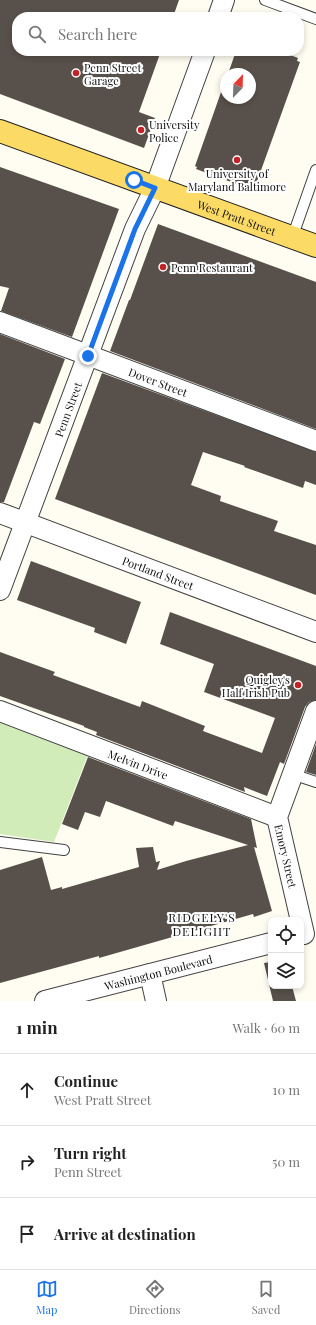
<!DOCTYPE html>
<html lang="en">
<head>
<meta charset="utf-8">
<style>
  :root { --surface:#fff; --page:#f6f6f6; --text:#222; --muted:#767676; --line:#e0e0e0; --accent:#1a73e8 }
  body { margin:0; font-family:"Playfair Display",serif; background:var(--page); color:var(--text) }
  .controls { position:absolute; right:12px; bottom:12px; display:grid; overflow:hidden; border-radius:8px; box-shadow:0 2px 6px #0003 }
  .controls button { width:36px; height:36px; display:grid; place-items:center; padding:0; border:0; border-bottom:1px solid var(--line); background:var(--surface); color:var(--text); font:20px sans-serif }
  .compass { position:absolute; left:220px; top:68px; width:36px; height:36px; border-radius:50%; background:var(--surface); box-shadow:0 2px 6px #0003; rotate:23deg }
  .stop { position:absolute; width:12px; height:12px; margin:-9px; border:3px solid #1a73e8; border-radius:50%; background:#fff }
  .stop.end { background:#1a73e8; border-color:#fff; box-shadow:0 1px 4px #0008 }
  .list { margin:0; padding:0; list-style:none }
  h2 { display:flex; justify-content:space-between; align-items:center; height:52px; margin:0; padding:0 16px; font-size:17px }
  h2 small { font-size:13px; font-weight:400; color:var(--muted) }
  .list li { display:grid; grid-template-columns:26px 1fr auto; gap:12px; align-items:center; box-sizing:border-box; height:72px; padding:0 16px; border-top:1px solid var(--line) }
  .list b { display:block; font-size:15px; white-space:nowrap }
  .list p { margin:0; font-size:13px; white-space:nowrap; color:var(--muted) }
  .list em { font-size:13px; font-style:normal; color:var(--muted) }
  .icon { flex:none; width:22px; height:22px; fill:none; stroke:currentColor; stroke-width:2; stroke-linecap:round; stroke-linejoin:round }
  .map { position:relative; flex:none; width:316px; height:1001px; overflow:hidden }
  .search { position:absolute; background:var(--surface); box-shadow:0 2px 6px #0003; left:12px; right:12px; top:12px; height:44px; display:flex; align-items:center; gap:10px; box-sizing:border-box; padding:0 14px; border-radius:16px; color:var(--muted); font-size:15px }
  .sheet { height:268px; background:var(--surface) }
  nav { display:flex; justify-content:space-around; align-items:center; box-sizing:border-box; height:56px; border-top:1px solid var(--line); background:var(--surface); font-size:11px; color:var(--muted) }
  nav a { display:grid; justify-items:center; gap:2px }
  nav .on { color:var(--accent) }
  .map>svg:first-child { display:block }
</style>
</head>
<body>
<div class="map">
<svg width="316" height="1001" viewBox="0 0 316 1001">
  <rect width="100%" height="100%" fill="#fffdf1"/>
  <path fill="#d1ebb9" d="M0,720l89,32 -35,90 -54,-8z"/>
  <path fill="#58514b" d="M0,0h179l-6,17h-156v34h144l-22,61 16,6 -11,30 -144,-54z
    M236,51h44l18,7 -1,3 3,1 -45,125 -4,-2 -1,4 -54,-20 1,-2 -2,-1 31,-88v20h24v-24h-22z
    M0,167l119,42 -47,128 -71,-26 8,-23 -9,-2z
    M158,224l158,58v147l-206,-78 19,-51h1z
    M0,334l65,25 -25,65 -6,-2 -30,80h-4z
    M102,373l214,79v33l-11,-4 -2,7 -59,-21 1,-1 -42,-14 -12,33 30,11 -1,5 58,20 -4,10 42,14v50l-261,-96z
    M31,561l110,41 -15,42 -32,-12 1,-4 -78,-28z
    M170,612l146,54v34l-7,2 -4,5 -21,57 -4,-2 -13,34 -23,-9 1,5 -149,-57 1,-3 -13,-5v-1l-84,-30v-44l55,20 -2,3 87,32 2,-6 63,25 -2,5 59,22 13,-35 -71,-26 10,-28 -54,-20z
    M316,744v31l-10,-3z
    M88,757l163,62 6,29 -3,-1 18,64 -18,6 -1,-3 -154,44v-2l-99,27v-113l42,-13 9,33 11,-3v2l77,-22 -3,-19 17,-1 3,15 4,-1 -3,9 29,-9 62,-16 -73,-24 -2,5 -67,-25 -6,16 -15,-5 -7,18 -16,-6z
    M271,962v24h21l4,15h-23l-9,-38z"/>
  <g fill="none" stroke-linecap="round" stroke-linejoin="round">
    <defs>
      <path id="service" d="M265,0l51,19
        M292,238l24,-68
        M292,774l24,8
        M0,842l64,8"/>
      <g id="minor">
        <path d="M218,17l6,-17"/>
        <path id="s1" d="M0,322l316,119"/>
        <path id="s2" d="M0,513l316,119"/>
        <path id="s3" d="M0,590l135,-361 20,-41 50,-137"/>
        <path id="s4" d="M0,711l277,106"/>
        <path d="M304,934l-27,-117 39,-106"/>
        <path d="M150,974l6,27"/>
        <path id="s5" d="M45,1001l226,-58"/>
      </g>
      <g id="primary">
        <path id="s6" d="M0,131l316,115"/>
      </g>
    </defs>
    <use href="#service" stroke="#424242" stroke-width="12"/>
    <use href="#minor" stroke="#424242" stroke-width="22"/>
    <use href="#primary" stroke="#202020" stroke-width="24"/>
    <use href="#service" stroke="#fff" stroke-width="10"/>
    <use href="#minor" stroke="#fff" stroke-width="20"/>
    <use href="#primary" stroke="#fbdb65" stroke-width="22"/>
  </g>
  <g fill="none" stroke-linecap="round" stroke-linejoin="round">
    <path stroke="#1a73e8" stroke-width="5" d="M88,356l47,-127 20,-41 -21,-8"/>
  </g>
  <g fill="#c32326" stroke="#fff" stroke-width="1.5">
    <circle cx="76" cy="73" r="4"/>
    <circle cx="141" cy="130" r="4"/>
    <circle cx="237" cy="160" r="4"/>
    <circle cx="163" cy="267" r="4"/>
    <circle cx="298" cy="685" r="4"/>
  </g>
  <g text-anchor="middle" dominant-baseline="central" stroke-width="4" stroke-linejoin="round" paint-order="stroke">
    <g font-size="11" fill="#0f0f0f" stroke="#fff" text-anchor="start">
      <text x="84" y="67">Penn Street<tspan x="84" dy="13">Garage</tspan></text>
      <text x="149" y="124">University<tspan x="149" dy="13">Police</tspan></text>
      <text x="237" y="173" text-anchor="middle">University of<tspan x="237" dy="13">Maryland Baltimore</tspan></text>
      <text x="171" y="267">Penn Restaurant</text>
      <text x="290" y="679" text-anchor="end">Quigley's<tspan x="290" dy="13">Half Irish Pub</tspan></text>
    </g>
    <g font-size="11" fill="#0f0f0f" stroke="#fff">
      <text stroke="none"><textPath href="#s6" startOffset="252">West Pratt Street</textPath></text>
      <text stroke="none"><textPath href="#s1" startOffset="169">Dover Street</textPath></text>
      <text stroke="none"><textPath href="#s3" startOffset="193">Penn Street</textPath></text>
      <text stroke="none"><textPath href="#s2" startOffset="169">Portland Street</textPath></text>
      <text stroke="none"><textPath href="#s4" startOffset="148">Melvin Drive</textPath></text>
      <text transform="translate(286 856) rotate(77)">Emory Street</text>
      <text stroke="none"><textPath href="#s5" startOffset="117">Washington Boulevard</textPath></text>
    </g>
    <g font-size="12" letter-spacing="1" fill="#0f0f0f" stroke="#fff">
      <text x="202" y="917">RIDGELY'S<tspan x="202" dy="14">DELIGHT</tspan></text>
    </g>
  </g>
</svg>
<div class="controls">
<button><svg class="icon" aria-label="locate" viewBox="0 0 24 24"><circle cx="12" cy="12" r="6"/><path d="M12 2v4M12 18v4M2 12h4M18 12h4"/></svg></button>
<button><svg class="icon" aria-label="layers" viewBox="0 0 24 24"><path d="M12 4l9 5-9 5-9-5zM3 14l9 5 9-5"/></svg></button>
</div>
<svg class="compass" viewBox="-18 -18 36 36"><path d="M0-13l5 13h-10z" fill="#e53935"/><path d="M0 13l5-13h-10z" fill="#767676"/></svg>
<div class="stop" style="left:134px;top:180px"></div>
<div class="stop end" style="left:88px;top:356px"></div>
<div class="search"><svg class="icon" aria-label="search" viewBox="0 0 24 24"><circle cx="10" cy="10" r="6"/><path d="M15 15l6 6"/></svg>Search here</div>
</div>
<section class="sheet">
<h2>1 min<small>Walk · 60 m</small></h2>
<ul class="list">
<li><svg class="icon" aria-label="ahead" viewBox="0 0 24 24"><path d="M12 20V5M6 11l6-6 6 6"/></svg><div><b>Continue</b><p>West Pratt Street</p></div><em>10 m</em></li>
<li><svg class="icon" aria-label="right" viewBox="0 0 24 24"><path d="M7 20v-9h11M14 6l5 5-5 5"/></svg><div><b>Turn right</b><p>Penn Street</p></div><em>50 m</em></li>
<li><svg class="icon" aria-label="arrive" viewBox="0 0 24 24"><path d="M6 21V4h12l-3 4 3 4H6"/></svg><div><b>Arrive at destination</b></div></li>
</ul>
</section>
<nav>
<a class="on"><svg class="icon" aria-label="map" viewBox="0 0 24 24"><path d="M3 6l6-2 6 2 6-2v14l-6 2-6-2-6 2zM9 4v14M15 6v14"/></svg>Map</a>
<a><svg class="icon" aria-label="directions" viewBox="0 0 24 24"><path d="M12 3l9 9-9 9-9-9zM9 14v-3h6M13 9l2 2-2 2"/></svg>Directions</a>
<a><svg class="icon" aria-label="saved" viewBox="0 0 24 24"><path d="M7 4h10v16l-5-4-5 4z"/></svg>Saved</a>
</nav>
</body>
</html>
